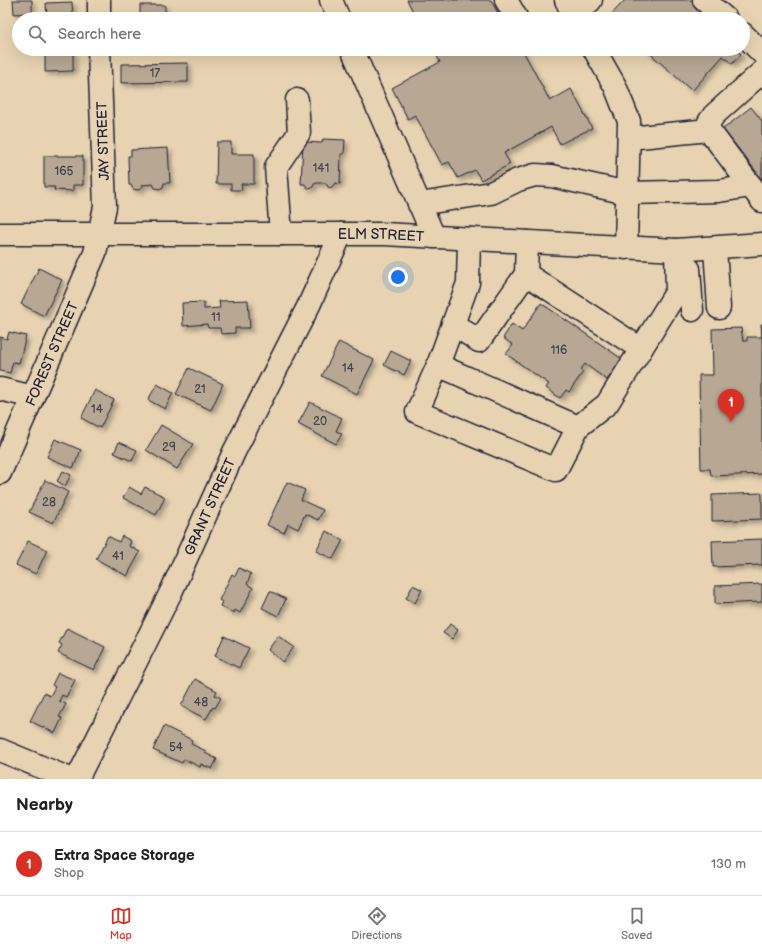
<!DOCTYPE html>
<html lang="en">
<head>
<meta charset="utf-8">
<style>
  :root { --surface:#fff; --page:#f2f2f2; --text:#222; --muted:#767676; --line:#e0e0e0; --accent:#d93025 }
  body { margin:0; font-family:"Balsamiq Sans",sans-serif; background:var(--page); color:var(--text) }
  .you { position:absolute; left:398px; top:277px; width:14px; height:14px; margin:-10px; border:3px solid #fff; border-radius:50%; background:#1a73e8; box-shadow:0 0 0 6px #1a73e833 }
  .badge { display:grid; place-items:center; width:26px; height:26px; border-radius:50%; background:var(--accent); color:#fff; font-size:13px; font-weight:700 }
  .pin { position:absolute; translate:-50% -33px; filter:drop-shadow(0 1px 2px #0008) }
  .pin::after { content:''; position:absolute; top:21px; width:14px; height:12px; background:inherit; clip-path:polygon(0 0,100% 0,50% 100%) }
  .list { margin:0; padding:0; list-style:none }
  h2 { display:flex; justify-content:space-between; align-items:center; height:52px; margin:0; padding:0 16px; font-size:17px }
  h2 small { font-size:13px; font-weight:400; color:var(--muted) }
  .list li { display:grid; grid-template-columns:26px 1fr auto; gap:12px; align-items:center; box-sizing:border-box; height:64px; padding:0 16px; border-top:1px solid var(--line) }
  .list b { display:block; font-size:15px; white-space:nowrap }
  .list p { margin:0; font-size:13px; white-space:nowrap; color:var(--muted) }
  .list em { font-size:13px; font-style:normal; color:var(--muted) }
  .icon { flex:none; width:22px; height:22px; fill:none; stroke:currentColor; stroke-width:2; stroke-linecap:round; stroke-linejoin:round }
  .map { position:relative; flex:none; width:762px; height:779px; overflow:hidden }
  .search { position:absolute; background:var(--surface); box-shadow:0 4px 16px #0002; left:12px; right:12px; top:12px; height:44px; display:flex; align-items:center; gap:10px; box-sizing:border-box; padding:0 14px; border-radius:22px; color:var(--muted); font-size:15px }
  .sheet { height:116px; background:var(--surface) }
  nav { display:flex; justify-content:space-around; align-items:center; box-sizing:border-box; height:56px; border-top:1px solid var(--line); background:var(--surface); font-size:11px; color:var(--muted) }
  nav a { display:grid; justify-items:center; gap:2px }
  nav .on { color:var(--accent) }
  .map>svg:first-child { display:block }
</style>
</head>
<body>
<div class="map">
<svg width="762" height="779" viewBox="0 0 762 779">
  <defs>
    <filter id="shadow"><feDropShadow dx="3.5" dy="3.5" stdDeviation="2" flood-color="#0004"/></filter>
  </defs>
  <rect width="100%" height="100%" fill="#e7d3b1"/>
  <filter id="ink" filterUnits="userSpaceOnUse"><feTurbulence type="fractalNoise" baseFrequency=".025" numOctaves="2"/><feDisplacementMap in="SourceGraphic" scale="8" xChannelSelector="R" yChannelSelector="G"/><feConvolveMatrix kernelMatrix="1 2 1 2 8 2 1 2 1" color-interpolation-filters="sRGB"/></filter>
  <g filter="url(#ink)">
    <path fill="#b7a793" stroke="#22223b" filter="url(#shadow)" d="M13,0h19v13l-18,1z
      M407,0h84l10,19h-84z
      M625,0h66l21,19h-105z
      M72,2l1,17h-26l-1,-16z
      M140,5h25v14h-25z
      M45,49h28v22l-28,1z
      M433,49h89l28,52 21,-12 21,39 -32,16 -9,-17 -47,26 6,11 -29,16 -6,-10 -17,8 -9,-16 -7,3 -27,-50 -7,4 -16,-31 48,-26z
      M645,49h91l5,5 -9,10 -9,-8 -31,35z
      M188,63v19l-67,1v-19z
      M751,107l11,14v58l-39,-50z
      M323,139l22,1 -1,14h-3l-1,30 -5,-1 -4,5 -3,-1 -2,-4h-11l-3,5 -4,1 -3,-5h-4l2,-42 19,1z
      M217,142h14v12h23v30h-13l1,6h-11v-6h-15z
      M168,148l2,35h-6l-1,4 -4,2 -4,-1 -2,-4 -10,1 -2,4 -4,1 -4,-1 -2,-4h-2l-1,-29h3v-6z
      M44,156h39v29h-10v6l-19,-1 1,-3h-11z
      M39,268l23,12 -18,36 -23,-12z
      M248,300l2,28h-15v5l-14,1 -1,-6h-12l-1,-4 -24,2 -1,-23 22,-1v7l16,-1 -1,-7z
      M541,303l81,56 -15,21 -22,-16 -5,6 3,2 -14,20 -3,-2 -6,8 -14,-10 3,-4 -43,-30 7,-9 -10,-7 9,-14 10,7z
      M761,324h1v150l-51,2 -1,-7h-9l-2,-94h14l-1,-46 29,-1 2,13h4v-4h15z
      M9,332l17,4 -7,27 -6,-1 -3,11 -10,-2v-34l7,2z
      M339,342l35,18 -17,34 -35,-18z
      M391,351l20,10 -7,14 -20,-10z
      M189,368l34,16 -12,26 -35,-16z
      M157,384l16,9 -8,16 -17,-9z
      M95,390l19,10 -14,28 -19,-10z
      M310,402l32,16 -6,13 6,3 -6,10 -38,-20z
      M161,425l32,19 -16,25 -31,-19z
      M55,439l26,11 -8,18 -26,-11z
      M119,442l18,8 -5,11 -18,-8z
      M63,471l8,4 -6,11 -8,-5z
      M45,480l23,12 -15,31 -24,-11z
      M287,482l18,8 -4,10 22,10 -5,10 -13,-6 -7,15 -10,-5 -4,9 -17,-8z
      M129,487l12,7 4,-7 20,10 -9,18 -33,-17z
      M762,493v26l-50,2v-26z
      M326,531l17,9 -10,19 -17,-8z
      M108,536l11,6 3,-6 9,5 -2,5 11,6 -13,24 -31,-17z
      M762,539v26l-49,2 -1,-26z
      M28,541l19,9 -11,24 -20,-9z
      M239,568l12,6 -4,10 6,4 -13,25 -5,-3 -1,3 -14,-7 2,-4 -3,-2 13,-26 3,2z
      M762,584v18l-47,2v-18z
      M413,585l9,5 -7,13 -9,-5z
      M270,591l16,8 -8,17 -16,-8z
      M450,624l8,6 -6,9 -9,-6z
      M67,628l38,19 -11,23 -36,-17 4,-8 -3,-2z
      M224,636l25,12 -10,20 -24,-12z
      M278,636l16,11 -11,15 -15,-12z
      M58,673l17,7 -9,17 -4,-2 -3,6 7,3 -7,13 3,1 -7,15 -25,-12 14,-28 6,3 5,-9 -3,-2z
      M195,679l22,12 -2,4 6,3 -6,10 -2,-1 -7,12 -25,-13z
      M164,726l28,14 -1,4 15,7 -1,2 12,6 -5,10 -11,-5 -1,3 -16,-8 -2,4 -29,-13z"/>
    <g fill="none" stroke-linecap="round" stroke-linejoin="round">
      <defs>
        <g id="minor">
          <path d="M99,0v19"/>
          <path d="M331,0l8,19"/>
          <path d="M506,0l11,19"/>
          <path d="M566,0l9,18 16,-18"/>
          <path d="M704,0l22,19"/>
          <path d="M743,34l19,19"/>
          <path d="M352,49l82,188"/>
          <path d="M594,49l21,37 14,35 -3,127"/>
          <path d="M762,72l-48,43 -5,7v8l53,71"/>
          <path d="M629,138l80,-8"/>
          <path d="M419,204l72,-11 27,-13 17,-5 17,1 75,17 92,-2 32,-5"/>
          <path d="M281,234l-5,-67 23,-34 -2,-33"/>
          <path d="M469,239l-1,44 -30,82 -21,47 139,58 22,-43 29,-23 70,-113 -1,-41"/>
          <path d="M715,248l4,60"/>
          <path d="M689,269l3,41"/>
          <path d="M526,274l115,75"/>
          <path d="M453,324l26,17 47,-67 1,-32"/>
          <path d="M438,365l140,62"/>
          <path d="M0,389l33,8"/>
          <path id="s1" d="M0,473l95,-220 10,-46 -6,-158"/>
          <path d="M0,750l70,29"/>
          <path id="s2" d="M77,779l94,-187 63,-140 75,-147 32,-71"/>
        </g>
        <g id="major">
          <path id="s3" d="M0,234h384l292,16 86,-6"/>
        </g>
      </defs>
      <use href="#minor" stroke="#22223b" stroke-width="25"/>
      <use href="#major" stroke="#22223b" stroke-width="25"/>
      <use href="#minor" stroke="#e7d3b1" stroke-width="22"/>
      <use href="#major" stroke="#e7d3b1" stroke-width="22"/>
    </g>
  </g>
  <g text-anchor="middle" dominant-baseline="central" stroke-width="3.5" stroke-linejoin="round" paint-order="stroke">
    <g font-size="12" fill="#474351">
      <text x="155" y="73">17</text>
      <text x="321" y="168">141</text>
      <text x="64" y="171">165</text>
      <text x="216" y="317">11</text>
      <text x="559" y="350">116</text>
      <text x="348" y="368">14</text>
      <text x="200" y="389">21</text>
      <text x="97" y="409">14</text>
      <text x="320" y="421">20</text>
      <text x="169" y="447">29</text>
      <text x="49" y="502">28</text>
      <text x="118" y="556">41</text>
      <text x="201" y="702">48</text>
      <text x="176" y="747">54</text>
    </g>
    <g font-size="14" fill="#22223b" stroke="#e7d3b1">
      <text transform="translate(103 141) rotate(-92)">JAY STREET</text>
      <text stroke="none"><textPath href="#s3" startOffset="381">ELM STREET</textPath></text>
      <text stroke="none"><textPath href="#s1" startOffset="130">FOREST STREET</textPath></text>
      <text stroke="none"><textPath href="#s2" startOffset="303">GRANT STREET</textPath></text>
    </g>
  </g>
</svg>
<div class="you"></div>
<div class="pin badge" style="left:731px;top:422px">1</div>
<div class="search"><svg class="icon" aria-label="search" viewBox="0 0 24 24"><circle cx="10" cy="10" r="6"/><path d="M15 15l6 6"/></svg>Search here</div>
</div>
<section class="sheet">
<h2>Nearby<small></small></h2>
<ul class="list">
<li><span class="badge">1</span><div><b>Extra Space Storage</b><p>Shop</p></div><em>130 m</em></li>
</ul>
</section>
<nav>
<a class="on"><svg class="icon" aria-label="map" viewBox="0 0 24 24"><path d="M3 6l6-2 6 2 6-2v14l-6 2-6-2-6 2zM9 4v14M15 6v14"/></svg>Map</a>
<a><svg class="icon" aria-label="directions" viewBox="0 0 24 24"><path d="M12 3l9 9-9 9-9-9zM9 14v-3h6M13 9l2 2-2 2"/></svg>Directions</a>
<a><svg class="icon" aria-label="saved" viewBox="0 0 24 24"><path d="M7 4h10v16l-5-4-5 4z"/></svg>Saved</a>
</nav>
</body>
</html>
